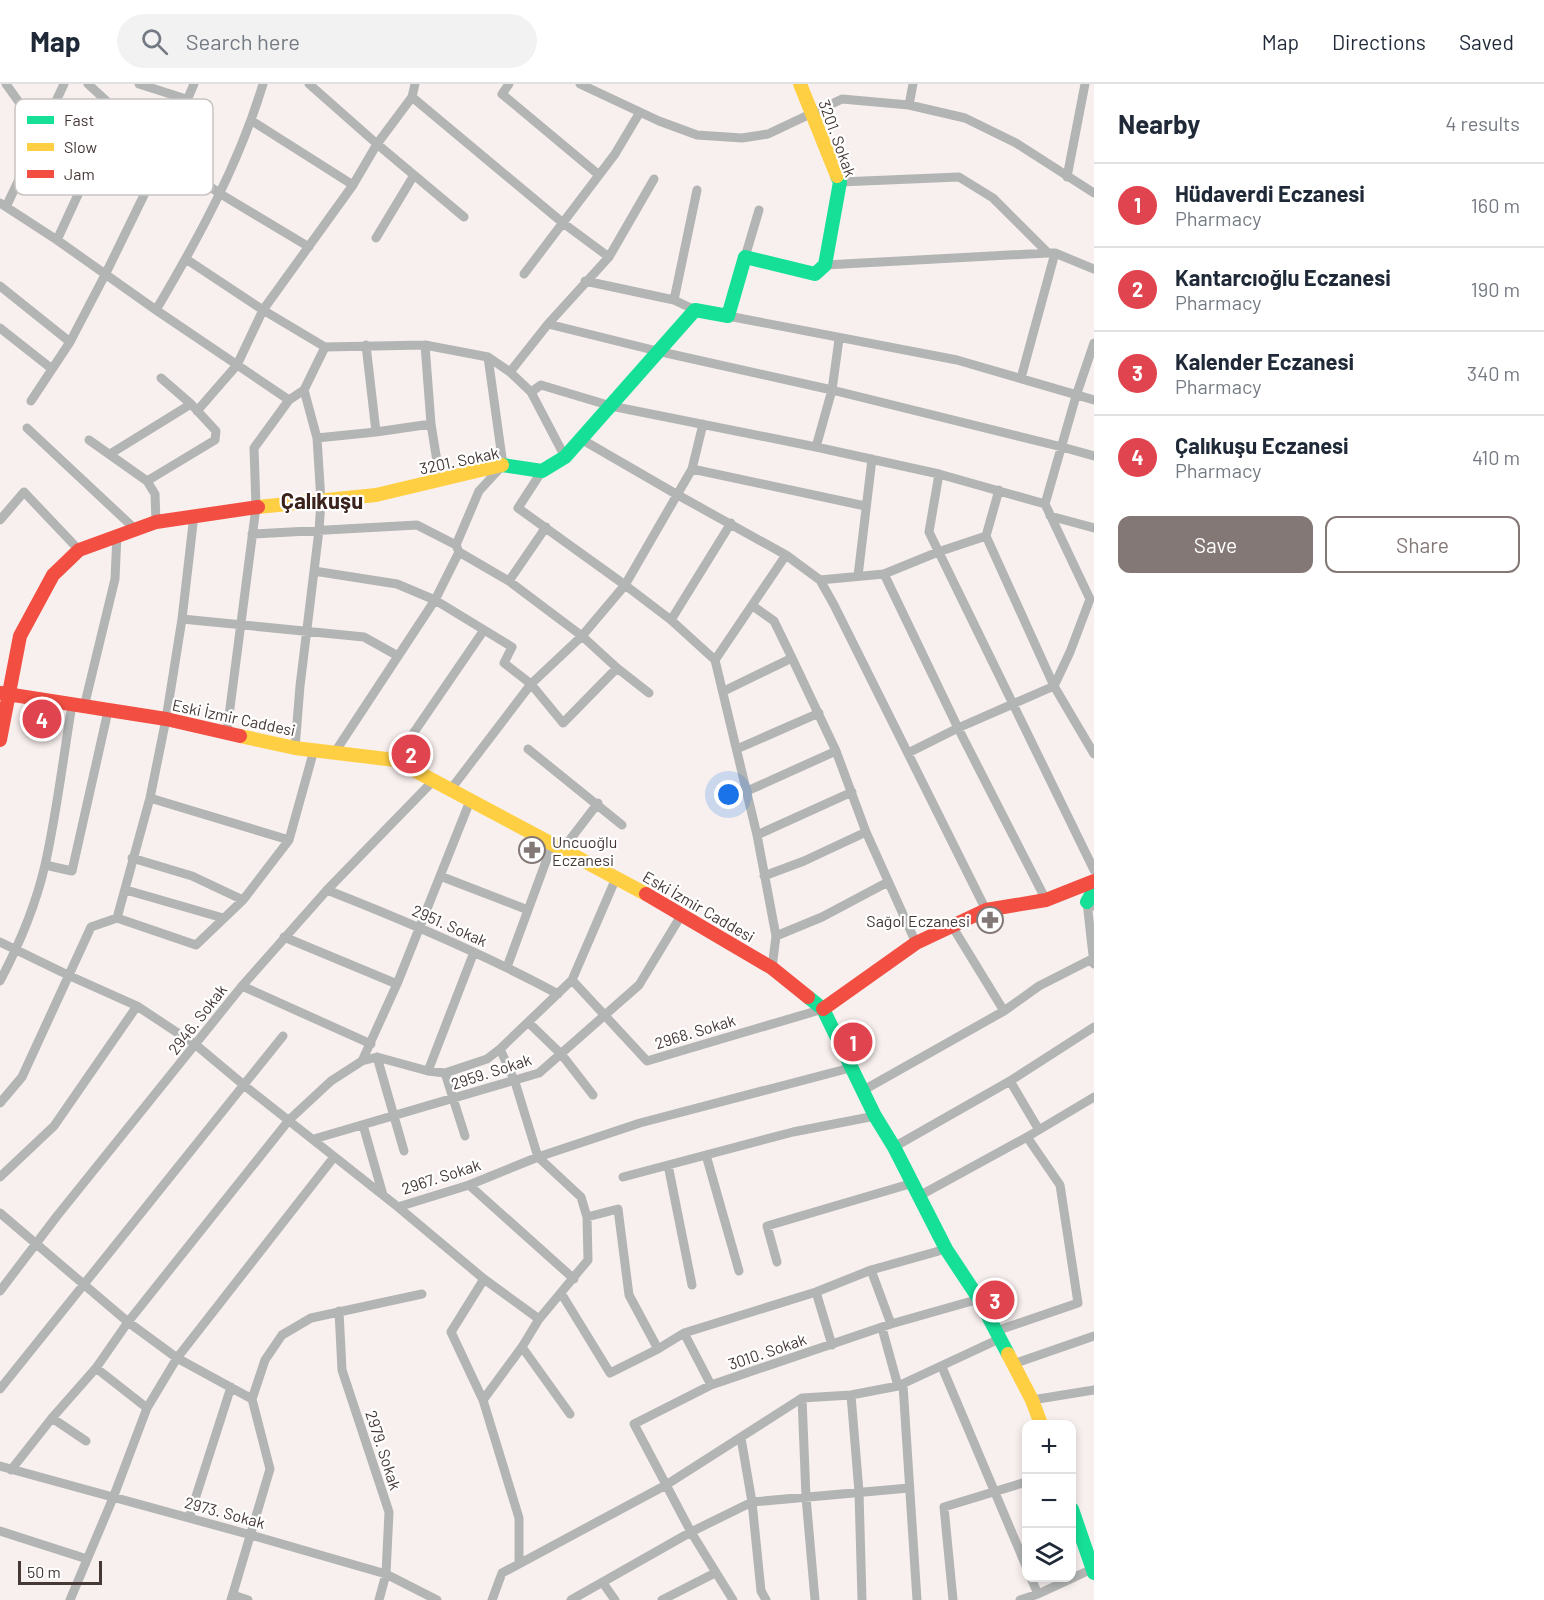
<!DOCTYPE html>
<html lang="en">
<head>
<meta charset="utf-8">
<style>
  :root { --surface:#fff; --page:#f2f2f3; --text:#1f2937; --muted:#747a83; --line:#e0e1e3; --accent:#847876 }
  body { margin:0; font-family:Barlow,sans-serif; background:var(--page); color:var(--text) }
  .controls { position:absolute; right:18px; bottom:18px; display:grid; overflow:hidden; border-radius:12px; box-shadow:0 3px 9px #0003 }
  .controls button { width:54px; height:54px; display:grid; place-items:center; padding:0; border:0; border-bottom:2px solid var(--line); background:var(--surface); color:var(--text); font:30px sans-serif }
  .scale { position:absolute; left:18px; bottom:15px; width:84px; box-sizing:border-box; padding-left:6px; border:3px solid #453835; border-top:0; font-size:16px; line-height:21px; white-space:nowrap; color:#453835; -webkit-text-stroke:4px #fff; paint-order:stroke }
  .you { position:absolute; left:729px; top:711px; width:21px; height:21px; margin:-15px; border:4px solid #fff; border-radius:50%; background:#1a73e8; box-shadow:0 0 0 9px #1a73e833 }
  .badge { display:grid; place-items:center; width:39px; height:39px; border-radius:50%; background:var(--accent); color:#fff; font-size:20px; font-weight:700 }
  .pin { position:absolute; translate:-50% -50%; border:3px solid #fff; box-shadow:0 2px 6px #0006 }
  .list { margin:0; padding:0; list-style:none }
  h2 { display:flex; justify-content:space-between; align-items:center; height:78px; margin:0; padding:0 24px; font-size:26px }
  h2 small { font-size:20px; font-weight:400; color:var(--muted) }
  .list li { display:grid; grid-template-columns:39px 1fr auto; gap:18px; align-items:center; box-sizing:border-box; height:84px; padding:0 24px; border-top:2px solid var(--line) }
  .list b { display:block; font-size:22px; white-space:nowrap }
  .list p { margin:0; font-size:20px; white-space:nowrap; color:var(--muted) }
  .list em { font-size:20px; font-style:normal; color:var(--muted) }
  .actions { display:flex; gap:12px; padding:18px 24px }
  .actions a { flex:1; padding:14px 0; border:2px solid var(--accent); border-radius:12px; text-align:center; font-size:21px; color:var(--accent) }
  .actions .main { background:var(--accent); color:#fff }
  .icon { flex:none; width:33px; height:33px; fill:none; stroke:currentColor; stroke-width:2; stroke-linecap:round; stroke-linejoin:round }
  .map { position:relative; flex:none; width:1094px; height:1516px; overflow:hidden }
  header { display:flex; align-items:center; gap:36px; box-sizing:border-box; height:84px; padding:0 30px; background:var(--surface); border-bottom:2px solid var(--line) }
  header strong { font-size:28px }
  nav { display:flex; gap:33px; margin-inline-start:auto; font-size:21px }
  .search { width:420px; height:54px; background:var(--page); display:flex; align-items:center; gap:15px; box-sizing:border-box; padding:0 21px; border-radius:33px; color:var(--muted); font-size:22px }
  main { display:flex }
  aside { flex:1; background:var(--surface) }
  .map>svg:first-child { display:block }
</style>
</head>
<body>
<header>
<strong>Map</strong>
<div class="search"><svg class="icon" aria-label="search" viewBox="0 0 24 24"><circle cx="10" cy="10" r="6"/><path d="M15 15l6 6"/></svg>Search here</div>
<nav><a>Map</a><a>Directions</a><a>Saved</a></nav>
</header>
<main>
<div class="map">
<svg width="1094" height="1516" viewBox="0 0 1094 1516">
  <rect width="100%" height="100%" fill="#f8f0ee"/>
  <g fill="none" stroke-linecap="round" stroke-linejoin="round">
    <path stroke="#b3b5b4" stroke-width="9" d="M6,0l15,21
      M88,0l76,70 55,39 90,54
      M139,0l47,15
      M309,0l68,60 87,73
      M509,0l-7,10 97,81
      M580,0l79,37 38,14 45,3 26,-4 74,-35 67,6 56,13 51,25 78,50
      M412,13l151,126 46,34
      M909,21l4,-21
      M252,37l101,64
      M1067,93l18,-93
      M840,98l119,-5 34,21 55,55
      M0,119l57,37 99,70 133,90
      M6,123l58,-123
      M376,154l38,-63
      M57,156l30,-65 34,-61
      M745,173l14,-47
      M186,175l77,51 62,37
      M825,181l223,-12h7l39,16
      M524,190l91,-120 25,-42
      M585,197l89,19 21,10
      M0,202l70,56
      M674,216l23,-110
      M156,226c42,-71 83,-146 107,-226
      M728,232l229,44 137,40
      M548,240l109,27 175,39 230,57 32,9
      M0,244l52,41
      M366,261l10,87
      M425,261l6,79 9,56
      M510,288l38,-48 61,-67 45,-78
      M1021,294l34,-125
      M531,308l10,-7 70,21 205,41 123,27 106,30 45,95 -20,53 -16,34 -96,42 -50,25
      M31,317l39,-59 36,-69 58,-119 30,-70
      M197,327l40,-46 26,-55 90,-125 24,-41 35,-47 3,-13
      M27,344l108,101
      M317,354l59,-6 55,-8
      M581,355l95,55 110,61 34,25 14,25 152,305
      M89,356l58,41 8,13 1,28
      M816,363l16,-57 7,-51
      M110,370l81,-50
      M692,385l173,37
      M542,387l-24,37 107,77 46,35 44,40 42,175 19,101 -4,32
      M939,390l-10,58 165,338
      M147,397l68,-41 1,-9 -25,-27 -30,-26
      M999,406l-13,46 68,150 40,68
      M1045,420l31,-108 18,-53
      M1050,432l44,12
      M0,436l24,-28 55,58
      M252,450l165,-9 39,20
      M459,468l50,29 73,55 35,32 32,25
      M314,487l83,13 38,16 77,47 -8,16 27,21 32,39 54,-55
      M884,490l54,-22 48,-16
      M858,492l14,-117
      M820,496l64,-6 74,154 88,172
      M509,497l37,-54
      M753,522l21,15 18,37 44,93 30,81 50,111
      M182,535l182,18 34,19
      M671,536l60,-97
      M715,576l71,-105
      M724,607l68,-33
      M84,623l31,-128 2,-45
      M227,647l29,-224 -2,-59 35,-48 15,-10 21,-43 100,-2 63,12 22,15 21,20 34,65
      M295,664l5,-62 19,-156 2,-29 -4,-63 -13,-48
      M528,665l94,76
      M737,665l82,-36
      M335,668l100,-152 24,-48 -3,-7 23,-54 24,-26 -15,-108
      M395,676l89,-130
      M451,705l80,-105 51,-48 43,-51 67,-116 11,-45
      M745,708l91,-41
      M150,714l139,42
      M757,751l95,-43
      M562,766l36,-47
      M132,774l60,18 51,24
      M45,781l27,6 36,-160
      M440,792l88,34
      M764,792l40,-15 62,-29
      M126,806l97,28
      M327,806c79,31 157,64 231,104
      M117,834l79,27 47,-45 46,-60 25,-90
      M952,842l52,85
      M776,852l46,-19 66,-35
      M284,853l113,47
      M0,858l70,34 67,30 59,39 49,41 153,121 71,-22 69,-28 102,-34 210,-55
      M1094,880l-7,-62 7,4
      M507,883l45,-122
      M572,896l75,81 176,-52
      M0,897c19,-36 36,-77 45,-116 12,-53 18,-107 27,-160
      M242,902l129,58
      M529,939l33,32 31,40
      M500,965l15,33 23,75 43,40 6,20 1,43 -49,59 -17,28 -39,53 36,118v45
      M377,973l27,94
      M362,977l35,-77 73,-183
      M428,987l46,-119
      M445,989l20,63
      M1010,997l29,49
      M862,1007l142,-80 35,-25 53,-27
      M0,1019l22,-26 69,-150 26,-9 33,-120 16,-79 16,-100 12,-104
      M363,1041l20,70
      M314,1055l225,-66 100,-88 43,-71
      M894,1063l116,-66 84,-54
      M706,1071l33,116
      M668,1081l24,120
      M0,1093l54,-51 83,-120
      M623,1093l170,-45 82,-16
      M469,1101l105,94
      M919,1112l108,-59 67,-40
      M398,1123l86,72 55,40
      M0,1129l128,109 49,36 75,41
      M587,1133l31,-8 11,86 29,54
      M777,1178l-10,-36 146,-43
      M871,1186l20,54
      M0,1207l57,-75 185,-230 85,-96 107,-110
      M816,1208l16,53
      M561,1209l49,80 48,-24 26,-16 132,-41 55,-22 75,-21
      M339,1227l3,59 47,142 -3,62 -7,26
      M882,1244l16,58
      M996,1247l82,-28 -18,-118 -33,-48
      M684,1249l27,52
      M522,1263l48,67
      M1013,1280l81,-28
      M942,1283l84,199
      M96,1284l51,40
      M903,1301l14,215
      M0,1305l283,-353
      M851,1311l8,97 3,108
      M802,1314l4,99 9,103
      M483,1316l-32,-68 33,-53
      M1032,1316l62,-10
      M52,1334l34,23
      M741,1354l11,64 9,89 5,9
      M0,1382l251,69 135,39 51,26
      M11,1386l41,-52 44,-50 32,-46 161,-202 42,-39 31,-20 15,-4 51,14 17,2 42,-14 13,-10 72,-69 44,-102
      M189,1434l42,-131
      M0,1447l87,28
      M1031,1494l7,16
      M603,1499l12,17
      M233,1511l15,5
      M70,1516l43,-102 34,-90 30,-50 157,-201
      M231,1516l39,-131 -18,-70 13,-39 17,-25 29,-17 111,-24
      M492,1516l10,-27 164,-88 136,-87 49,-3 47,-9 101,-47
      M571,1516l120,-68 61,-30 157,-14
      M662,1516l53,-27
      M733,1516l-42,-68 -57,-108 77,-39 180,-61 88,-25
      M953,1516l-9,-93 82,-25
      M1020,1516l18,-6 54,-25"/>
    <path stroke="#16e098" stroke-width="14" d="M502,381l40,6 23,-14 130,-147 33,6 17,-59 70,17 10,-9 15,-83 -3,-6
      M1087,818l7,-13
      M808,913l15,12 52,107 19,31 52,102 33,50 29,55
      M1072,1425l22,64"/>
    <path stroke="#ffcf43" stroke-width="14" d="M800,0l37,92
      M258,423l118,-12 126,-30
      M240,652l55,12 100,12 251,134
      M1008,1270l24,46 9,24"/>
    <path stroke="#f24e42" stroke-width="14" d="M0,609l166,26 74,17
      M0,656l20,-104 33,-61 26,-25 77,-28 102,-15
      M646,810l126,74 36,29
      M823,925l93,-66 70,-33 60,-10 48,-19"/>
  </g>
  <defs>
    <symbol id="pharmacy-ring" viewBox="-11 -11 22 22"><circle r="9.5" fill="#fff" stroke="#847876" stroke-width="1.5"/><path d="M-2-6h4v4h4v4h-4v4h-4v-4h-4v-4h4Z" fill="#847876"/></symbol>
  </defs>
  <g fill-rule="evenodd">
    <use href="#pharmacy-ring" x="517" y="751" width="30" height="30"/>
    <use href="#pharmacy-ring" x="975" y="821" width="30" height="30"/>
  </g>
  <g text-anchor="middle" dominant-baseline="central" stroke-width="4.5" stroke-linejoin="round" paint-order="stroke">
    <g font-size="16" fill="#453835" stroke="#fff">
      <text transform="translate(838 54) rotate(70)">3201. Sokak</text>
      <text transform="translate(459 376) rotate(-12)">3201. Sokak</text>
      <text transform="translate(234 633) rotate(12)">Eski İzmir Caddesi</text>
      <text transform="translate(699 822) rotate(30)">Eski İzmir Caddesi</text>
      <text transform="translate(450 841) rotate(24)">2951. Sokak</text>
      <text transform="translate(197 935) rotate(-52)">2946. Sokak</text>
      <text transform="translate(695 947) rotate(-17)">2968. Sokak</text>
      <text transform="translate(491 987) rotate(-18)">2959. Sokak</text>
      <text transform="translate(441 1092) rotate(-18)">2967. Sokak</text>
      <text transform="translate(767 1267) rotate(-19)">3010. Sokak</text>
      <text transform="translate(384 1366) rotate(72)">2979. Sokak</text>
      <text transform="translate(225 1428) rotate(15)">2973. Sokak</text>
    </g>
    <g font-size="16" fill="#453835" stroke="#fff" text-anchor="start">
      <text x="552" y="757">Uncuoğlu<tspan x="552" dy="18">Eczanesi</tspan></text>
      <text x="970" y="836" text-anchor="end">Sağol Eczanesi</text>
    </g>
    <g font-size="22" font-weight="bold" fill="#3b221c" stroke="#fff">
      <text x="322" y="416">Çalıkuşu</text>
    </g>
  </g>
  <rect x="15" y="15" width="198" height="96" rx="9" fill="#fff" stroke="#c7c3c2" stroke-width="1.5"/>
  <rect x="27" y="32" width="27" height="8" fill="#16e098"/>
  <rect x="27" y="59" width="27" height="8" fill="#ffcf43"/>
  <rect x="27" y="86" width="27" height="8" fill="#f24e42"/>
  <g font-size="16" fill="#453835">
    <text x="64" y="42">Fast</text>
    <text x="64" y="69">Slow</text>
    <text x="64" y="96">Jam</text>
  </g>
</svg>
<div class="controls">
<button>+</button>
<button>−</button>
<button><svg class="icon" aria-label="layers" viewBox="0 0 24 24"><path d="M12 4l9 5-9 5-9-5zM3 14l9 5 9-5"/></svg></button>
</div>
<div class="scale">50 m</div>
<div class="you"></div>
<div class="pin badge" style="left:853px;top:958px;background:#e0444e">1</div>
<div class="pin badge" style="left:411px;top:670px;background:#e0444e">2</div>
<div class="pin badge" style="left:995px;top:1216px;background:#e0444e">3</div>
<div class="pin badge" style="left:42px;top:635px;background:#e0444e">4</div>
</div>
<aside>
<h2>Nearby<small>4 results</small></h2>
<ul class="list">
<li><span class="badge" style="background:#e0444e">1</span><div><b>Hüdaverdi Eczanesi</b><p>Pharmacy</p></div><em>160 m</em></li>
<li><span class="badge" style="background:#e0444e">2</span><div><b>Kantarcıoğlu Eczanesi</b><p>Pharmacy</p></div><em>190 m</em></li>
<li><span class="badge" style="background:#e0444e">3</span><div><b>Kalender Eczanesi</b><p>Pharmacy</p></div><em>340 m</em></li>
<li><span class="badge" style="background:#e0444e">4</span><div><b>Çalıkuşu Eczanesi</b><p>Pharmacy</p></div><em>410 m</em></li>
</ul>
<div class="actions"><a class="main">Save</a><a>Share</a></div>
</aside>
</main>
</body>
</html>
